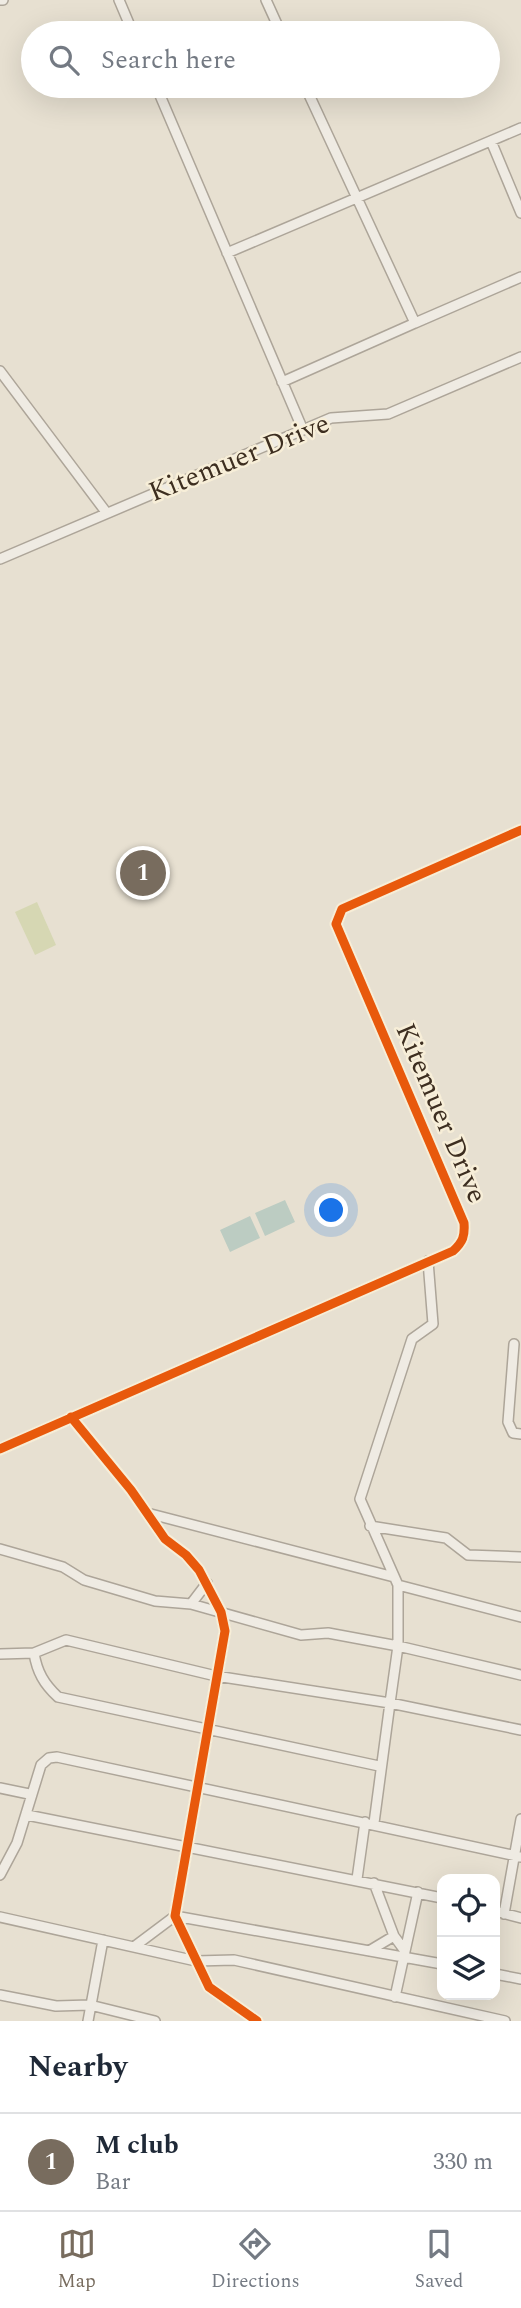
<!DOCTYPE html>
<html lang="en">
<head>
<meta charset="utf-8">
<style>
  :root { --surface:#fff; --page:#f6f6f7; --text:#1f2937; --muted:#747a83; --line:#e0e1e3; --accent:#786c5e }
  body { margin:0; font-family:Spectral,serif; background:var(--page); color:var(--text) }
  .controls { position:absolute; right:21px; bottom:21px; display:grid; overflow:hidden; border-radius:14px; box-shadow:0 7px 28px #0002 }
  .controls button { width:63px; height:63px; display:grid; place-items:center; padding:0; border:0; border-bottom:2px solid var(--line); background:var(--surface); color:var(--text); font:35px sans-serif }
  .you { position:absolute; left:332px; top:1211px; width:24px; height:24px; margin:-18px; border:5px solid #fff; border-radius:50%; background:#1a73e8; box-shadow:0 0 0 10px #1a73e833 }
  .badge { display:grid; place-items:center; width:46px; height:46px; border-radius:50%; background:var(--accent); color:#fff; font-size:23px; font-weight:700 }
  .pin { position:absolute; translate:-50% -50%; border:4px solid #fff; box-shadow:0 2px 7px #0006 }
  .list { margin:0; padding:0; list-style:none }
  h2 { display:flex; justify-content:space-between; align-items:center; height:91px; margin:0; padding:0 28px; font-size:30px }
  h2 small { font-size:23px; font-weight:400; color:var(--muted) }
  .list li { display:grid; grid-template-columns:46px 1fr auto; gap:21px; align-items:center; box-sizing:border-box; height:98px; padding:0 28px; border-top:2px solid var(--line) }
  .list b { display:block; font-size:26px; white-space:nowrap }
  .list p { margin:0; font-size:23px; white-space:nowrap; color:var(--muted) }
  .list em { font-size:23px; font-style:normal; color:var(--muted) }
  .icon { flex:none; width:38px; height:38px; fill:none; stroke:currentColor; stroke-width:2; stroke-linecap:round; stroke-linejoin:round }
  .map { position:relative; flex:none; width:521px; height:2021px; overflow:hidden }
  .search { position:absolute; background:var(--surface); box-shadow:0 7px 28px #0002; left:21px; right:21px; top:21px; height:77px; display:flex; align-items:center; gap:18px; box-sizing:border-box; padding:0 24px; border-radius:38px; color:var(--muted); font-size:26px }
  .sheet { height:189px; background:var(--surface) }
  nav { display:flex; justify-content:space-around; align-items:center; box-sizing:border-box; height:98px; border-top:2px solid var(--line); background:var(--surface); font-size:19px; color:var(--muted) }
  nav a { display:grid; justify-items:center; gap:4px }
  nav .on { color:var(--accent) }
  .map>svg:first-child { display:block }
</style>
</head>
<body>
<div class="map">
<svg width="521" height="2021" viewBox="0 0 521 2021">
  <rect width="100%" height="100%" fill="#e7e0d1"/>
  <path fill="#d6d7b3" d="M37,902l19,43 -21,10 -20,-43z"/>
  <path fill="#bcccc2" d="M285,1200l10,22 -30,14 -10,-23z
    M250,1216l10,22 -30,14 -10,-22z"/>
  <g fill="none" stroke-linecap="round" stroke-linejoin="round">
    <defs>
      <path id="minor" d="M0,0h3
        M119,0l14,33
        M266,0l15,33
        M156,86l147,344
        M305,86l110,237 106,-46
        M491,141l30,72
        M227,253l294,-125
        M0,371l106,141
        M282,382l133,-59
        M0,559l331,-141 57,-4 133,-57
        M428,1261l5,63 -21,15 -52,160 38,86v61l123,29
        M514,1344l-6,78 5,11 8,1
        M71,1417l60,73 34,49 21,16 13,15 22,42 4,19 -50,285 34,71 48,34
        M0,1449l453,-198c10,-9 12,-15 11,-28l-128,-299 6,-15 179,-79
        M147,1513l247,64
        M370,1526l76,12 22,17 53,2
        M0,1549l63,18 21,13 71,21 36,3 16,-21
        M398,1585l123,32
        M191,1604l110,31 27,-2 70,13 -8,57 131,27
        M34,1653l32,-13 150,36 174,27 -16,120
        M0,1654l34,-1c3,19 10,31 24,44l321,69
        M0,1788l29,6
        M27,1815l415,83
        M0,1875l17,-32 24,-78 8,-7 8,-1 464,100
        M357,1879l8,-57
        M374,1883l20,53 11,15
        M495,1911l26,7
        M504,1914l17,-95
        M0,1917l196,44 38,-1 271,61
        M135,1946l40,-30 267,48
        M369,1951l25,-15
        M495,1974l26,5
        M0,1995l56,11 34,-1 65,16
        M395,1997l23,-105
        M88,2021l15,-81"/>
    </defs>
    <use href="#minor" stroke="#ada599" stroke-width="12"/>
    <use href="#minor" stroke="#efebe3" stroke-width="9"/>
    <defs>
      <path id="cycleway" d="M71,1417l60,73 34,49 21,16 13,15 22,42 4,19 -50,285 34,71 48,34
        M0,1449l453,-198c10,-9 12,-15 11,-28l-128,-299 6,-15 179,-79"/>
    </defs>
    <use href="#cycleway" stroke="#f7eed8" stroke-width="13"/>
    <use href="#cycleway" stroke="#e8590c" stroke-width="9"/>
  </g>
  <g text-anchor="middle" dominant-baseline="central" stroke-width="5" stroke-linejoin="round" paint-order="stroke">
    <g font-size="28" fill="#3d2e20" stroke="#f7eed8">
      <text transform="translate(239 458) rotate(-22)">Kitemuer Drive</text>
      <text transform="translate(441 1113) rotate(67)">Kitemuer Drive</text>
    </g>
  </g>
</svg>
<div class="controls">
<button><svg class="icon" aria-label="locate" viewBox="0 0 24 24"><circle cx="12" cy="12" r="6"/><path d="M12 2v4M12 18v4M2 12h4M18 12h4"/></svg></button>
<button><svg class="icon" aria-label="layers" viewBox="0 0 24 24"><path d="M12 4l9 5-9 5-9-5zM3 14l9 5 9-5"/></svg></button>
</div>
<div class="you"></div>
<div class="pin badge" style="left:143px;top:873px">1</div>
<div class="search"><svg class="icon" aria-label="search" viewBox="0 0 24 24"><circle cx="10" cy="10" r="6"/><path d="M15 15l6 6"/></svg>Search here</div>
</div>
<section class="sheet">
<h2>Nearby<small></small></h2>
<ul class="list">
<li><span class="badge">1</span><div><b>M club</b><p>Bar</p></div><em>330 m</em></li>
</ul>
</section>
<nav>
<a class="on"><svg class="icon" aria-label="map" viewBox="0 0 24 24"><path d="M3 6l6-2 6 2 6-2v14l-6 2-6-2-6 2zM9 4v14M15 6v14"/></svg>Map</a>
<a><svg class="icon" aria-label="directions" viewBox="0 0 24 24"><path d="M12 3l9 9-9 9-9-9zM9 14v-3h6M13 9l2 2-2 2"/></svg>Directions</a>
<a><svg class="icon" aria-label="saved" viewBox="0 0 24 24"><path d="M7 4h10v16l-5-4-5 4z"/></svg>Saved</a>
</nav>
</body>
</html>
